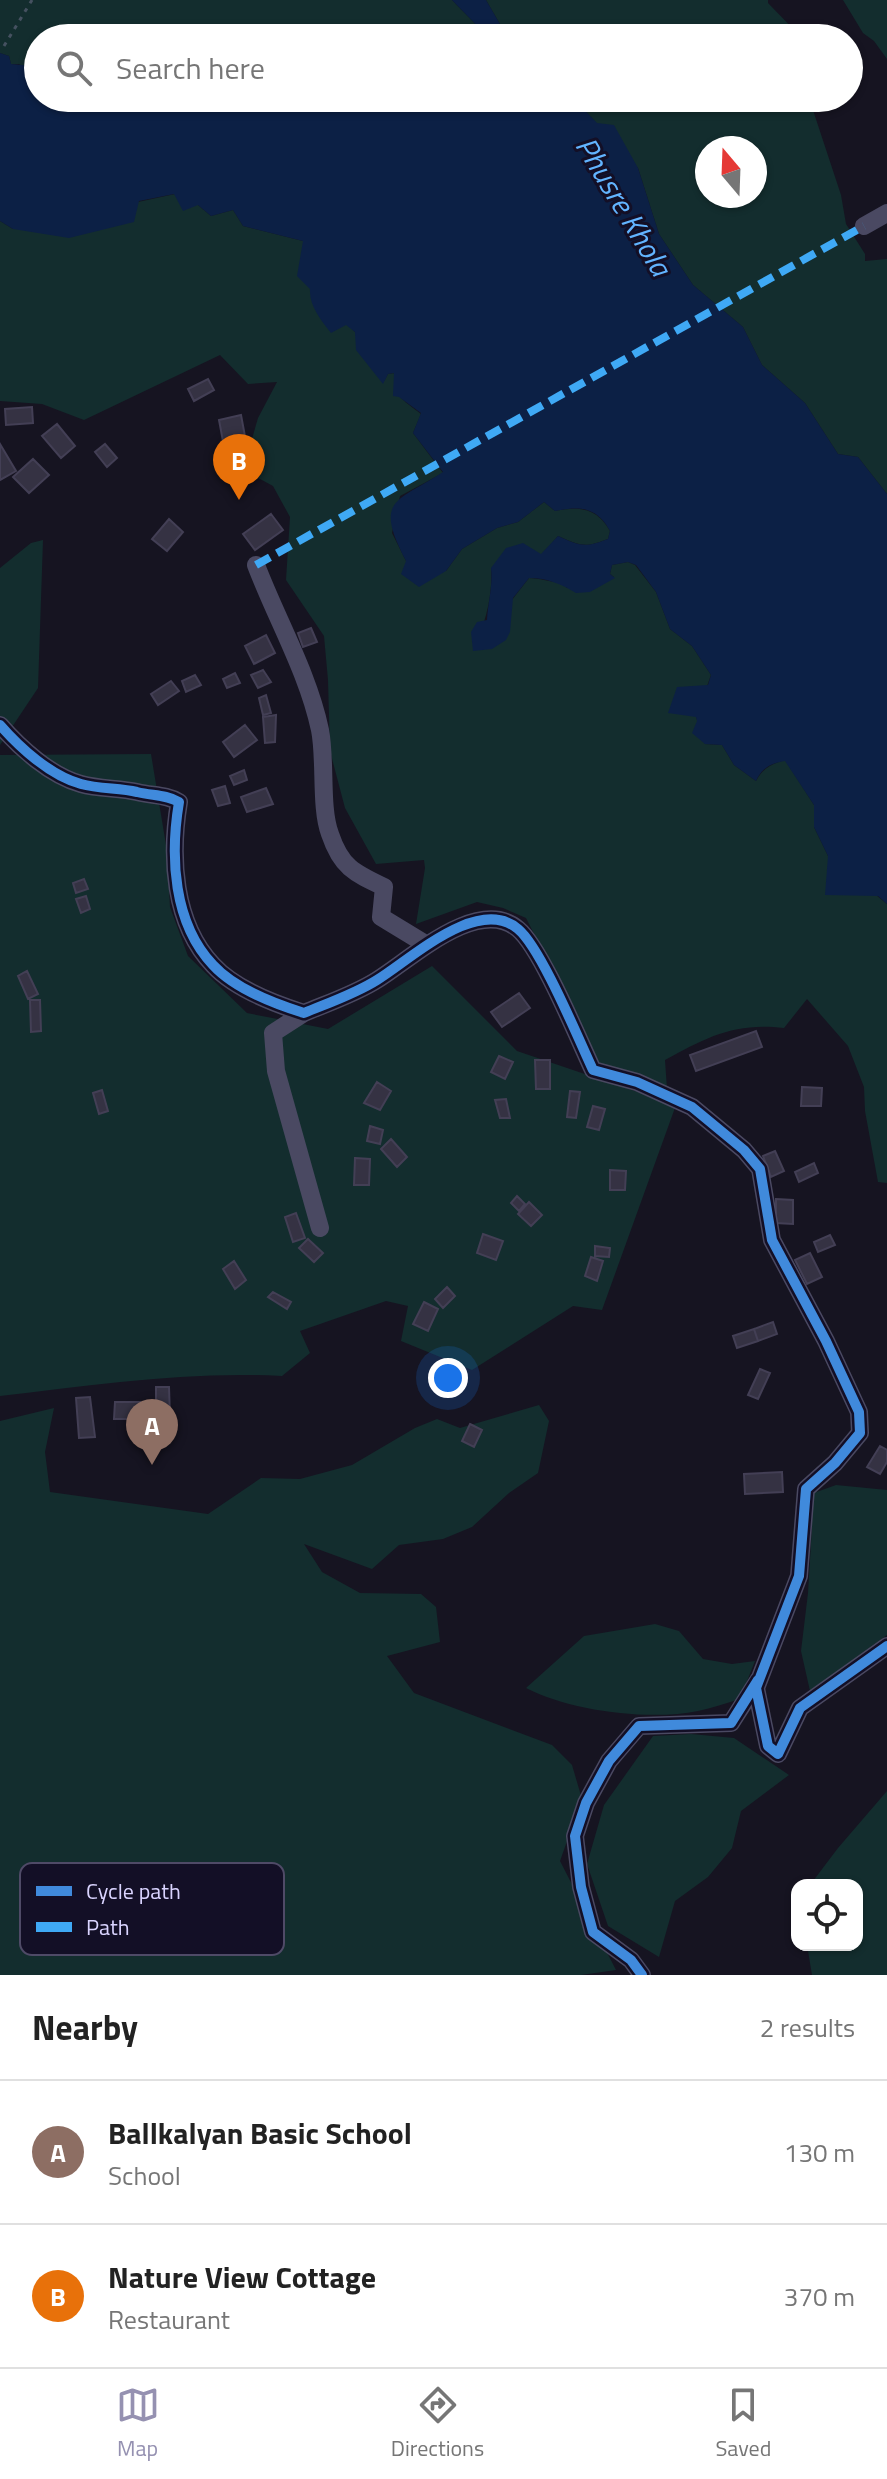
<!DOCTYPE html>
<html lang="en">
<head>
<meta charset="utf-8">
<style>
  :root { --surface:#fff; --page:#f2f2f2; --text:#222; --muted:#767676; --line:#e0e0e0; --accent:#9591b1 }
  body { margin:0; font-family:"Titillium Web",sans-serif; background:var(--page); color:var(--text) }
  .controls { position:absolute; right:24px; bottom:24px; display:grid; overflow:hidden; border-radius:16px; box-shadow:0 2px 6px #0004 }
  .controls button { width:72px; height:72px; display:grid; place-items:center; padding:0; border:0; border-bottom:2px solid var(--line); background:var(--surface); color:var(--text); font:40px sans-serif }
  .compass { position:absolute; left:695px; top:136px; width:72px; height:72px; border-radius:50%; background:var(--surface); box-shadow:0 2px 6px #0004; rotate:341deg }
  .you { position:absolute; left:448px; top:1378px; width:28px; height:28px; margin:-20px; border:6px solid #fff; border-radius:50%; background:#1a73e8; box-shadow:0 0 0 12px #1a73e833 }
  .badge { display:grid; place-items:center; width:52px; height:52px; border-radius:50%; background:var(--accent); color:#fff; font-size:26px; font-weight:700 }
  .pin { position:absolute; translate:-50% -66px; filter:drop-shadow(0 2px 4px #0008) }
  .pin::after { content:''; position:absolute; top:42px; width:28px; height:24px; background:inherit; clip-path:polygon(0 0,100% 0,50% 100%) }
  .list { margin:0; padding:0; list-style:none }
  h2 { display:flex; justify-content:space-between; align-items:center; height:104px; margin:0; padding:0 32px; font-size:34px }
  h2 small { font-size:26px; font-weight:400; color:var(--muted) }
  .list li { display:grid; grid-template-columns:52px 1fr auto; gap:24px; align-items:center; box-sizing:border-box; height:144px; padding:0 32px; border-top:2px solid var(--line) }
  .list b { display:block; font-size:30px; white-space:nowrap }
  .list p { margin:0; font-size:26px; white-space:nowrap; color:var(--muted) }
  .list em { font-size:26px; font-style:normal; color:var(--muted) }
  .icon { flex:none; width:44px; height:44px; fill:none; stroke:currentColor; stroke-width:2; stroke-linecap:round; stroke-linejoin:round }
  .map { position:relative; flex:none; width:887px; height:1975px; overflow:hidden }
  .search { position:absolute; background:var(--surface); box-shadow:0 2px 6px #0004; left:24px; right:24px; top:24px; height:88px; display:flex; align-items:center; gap:20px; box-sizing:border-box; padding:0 28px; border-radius:44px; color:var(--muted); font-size:30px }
  .sheet { height:392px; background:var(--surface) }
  nav { display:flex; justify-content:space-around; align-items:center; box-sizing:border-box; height:112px; border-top:2px solid var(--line); background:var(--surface); font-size:22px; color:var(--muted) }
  nav a { display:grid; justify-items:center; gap:4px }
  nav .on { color:var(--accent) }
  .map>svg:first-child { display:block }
</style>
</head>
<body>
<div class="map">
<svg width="887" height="1975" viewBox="0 0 887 1975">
  <rect width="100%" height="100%" fill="#161421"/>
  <path fill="#132d2e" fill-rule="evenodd" d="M0,0h452l37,38h-451l-1,37 -18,-11h-8l-2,-8 -9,-3z
    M486,0h282v3l34,35h-294z
    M843,0h44v59l-13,-18 -11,-8z
    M573,98h236l32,97 5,29 19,30v7l22,-2v235l-29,-37 -20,-3 -33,-51 -43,-38 -19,-38 -50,-42 -34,-51 -21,-66zM707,148h48v48h-48z
    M175,194l23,11 13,11 22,-6 10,16 60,15 8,48 44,43 28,51 5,-9 7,-1c0,25 7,26 26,41l-8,19 30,40 -43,23 -8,37 14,28 40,10 16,-22 35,-21 21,-6 26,-20 11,9c25,-5 42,-3 55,20l-2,8c-23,9 -27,7 -50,-3l-17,19 -50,13c2,29 -6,56 -18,82l56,-72c11,0 19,4 31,4l7,6 47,-11 -4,-3 2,-9 16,-3 7,3 21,27 14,37 22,17 19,29 -15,42 9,27 17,1 12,20 22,16c7,-13 15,-17 29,-21l29,45v22l14,29 59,48v279l-9,-1 -13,-71 -1,-24 -16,-41 -41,-47 -23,29c-49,-6 -77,9 -119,32l2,29 -67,-25 -74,-146 -23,-10 -26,-6 -61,22 9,-56 -1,-8 -48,4 -31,-56 -15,-57 -2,-71 -4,-44 -38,-56 4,-63 -17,-31 -30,-16 15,-52 19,-36 -29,2 -28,-29 -136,65 -42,-16 -42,-3v-180l13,8z
    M43,540l-5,148 -38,57v-177l31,-25z
    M151,754l16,97 3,56 18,49 59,57 81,16 104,-63 85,85 159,54 -74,205 -29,-4 -101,64 -71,-29 7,-35 -22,-5 -86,30 10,22 -28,23c-95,-5 -188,9 -282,20v-641z
    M539,1405l10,16 -11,52 -29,20 -37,34 -29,12 -44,6 -27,24 -68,-25 18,28 38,21 61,1 15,13 4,35 -53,14 27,37 138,52 20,20 10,34 -22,62 56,109 -35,5h-581v-554l54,-13 -9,44 5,40 158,22 53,-36 39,1 52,-14 63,-37 22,-9 23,9z
    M836,1485l51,5v145l-77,56 -9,-40 7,-58 4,-66 -1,-33z
    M655,1624l24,7 24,28 29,5 23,-3 -15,38c-14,4 -28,9 -42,12 -49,10 -128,0 -172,-23l58,-52z
    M691,1734l43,4 55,37 -48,36 -9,37 -24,29 -33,24 -16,56 -51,-31 -21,-62 17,-59 49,-69z
    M887,1791v184h-75l-5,-30h50v-60h-47l28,-37z"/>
  <path fill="#0c2045" d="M452,0h34l22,38h-19z
    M0,53l9,3 2,8 21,2 6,9v23h535l24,25 17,2 24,43 21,66 34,51 50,42 19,38 43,38 33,51 20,3 29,37v410l-9,-8 -53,-1 3,-39 -14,-29v-22l-29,-44c-14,2 -23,7 -29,20l-22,-16 -12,-20 -17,-1 -13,-11 5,-12 -1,-4 -28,-4 9,-26 31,-2 3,-10 -19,-29 -22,-17 -14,-37 -20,-27 -8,-3 -16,3 -2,9 5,4 -25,14 -14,1c-15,-9 -29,-15 -47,-15l-16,20 -3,34 -4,8 -14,9 -19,2 -2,-19 6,-10 10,-2c1,-18 6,-34 4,-52l15,-20 17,-5 18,11 17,-18c22,10 27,12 50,3l2,-8c-13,-24 -30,-25 -55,-20l-11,-9 -26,20 -21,6 -35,21 -16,22 -27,16 -18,-13 5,-13c-32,-62 -11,-58 37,-89l-30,-39 8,-20 -22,-16 -6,-1 1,-23 -6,1 -5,10 -27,-34 -1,-18 -9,-7 -15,8c-10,-13 -22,-27 -21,-44l-13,-13 6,-35 -60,-15 -10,-16 -22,6 -13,-11 -15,6 -9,-17 -35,7 -5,21 -65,16 -56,-9 -13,-8z"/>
  <path fill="#353243" stroke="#433f55" stroke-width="2" d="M208,379l6,11 -20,11 -6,-12z
    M32,407l1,16 -27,2 -1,-16z
    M241,415l6,32 -22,5 -6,-32z
    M57,424l18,22 -14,12 -19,-22z
    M0,444l16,27 -16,9z
    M105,444l12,14 -10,9 -12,-15z
    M33,459l16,16 -20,18 -16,-16z
    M271,514l12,16 -28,20 -12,-16z
    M169,519l14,13 -16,19 -15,-12z
    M311,628l6,14 -14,5 -5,-14z
    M266,635l9,18 -21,11 -9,-18z
    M263,670l8,12 -13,6 -7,-13z
    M235,673l5,10 -13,5 -4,-9z
    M195,675l6,10 -15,7 -4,-11z
    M171,681l8,10 -21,14 -7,-11z
    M266,695l5,18 -8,2 -4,-17z
    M276,715l-1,27 -10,1 -2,-26z
    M245,725l12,15 -23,17 -11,-15z
    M244,770l3,10 -13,5 -4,-9z
    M225,786l5,17 -12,3 -6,-16z
    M266,788l7,16 -26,8 -6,-15z
    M84,879l4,10 -12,4 -3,-10z
    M86,896l4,13 -9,4 -5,-14z
    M27,971l11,23 -10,5 -10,-23z
    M519,993l11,15 -28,19 -11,-15z
    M30,1000h10l1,31 -10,1z
    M756,1031l6,16 -66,24 -6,-16z
    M499,1056l14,6 -8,17 -14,-7z
    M535,1060h15v29h-14z
    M377,1082l14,9 -11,19 -16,-7z
    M802,1087l20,1 -1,18h-20z
    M102,1090l6,21 -9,3 -6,-21z
    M570,1091l10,1 -4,26 -9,-1z
    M506,1099l4,19h-10l-5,-18z
    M593,1106l12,3 -6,21 -12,-3z
    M370,1126l13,4 -3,14 -13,-3z
    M391,1139l16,18 -10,10 -16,-18z
    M775,1151l9,20 -13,6 -8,-21z
    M355,1158l15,1 -1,26h-15z
    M814,1163l4,10 -19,9 -4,-10z
    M610,1170l16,1 -1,19h-15z
    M517,1196l8,8 -6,7 -8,-8z
    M776,1199l17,1v24l-17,-1z
    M529,1202l13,13 -11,11 -13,-12z
    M296,1213l9,25 -12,4 -8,-25z
    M483,1234l20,7 -7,19 -19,-7z
    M830,1235l5,10 -17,7 -4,-10z
    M308,1239l15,14 -9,9 -15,-14z
    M595,1246l15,2 -1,9 -14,-1z
    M810,1253l12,24 -15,7 -12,-24z
    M591,1257l12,4 -6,20 -12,-5z
    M234,1261l12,19 -11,9 -12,-20z
    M447,1287l8,9 -12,12 -8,-9z
    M273,1292l18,10 -4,7 -19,-12z
    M424,1302l14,7 -10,22 -15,-7z
    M773,1322l4,12 -19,7 -4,-12z
    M754,1329l4,12 -21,7 -4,-12z
    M760,1369l10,4 -12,26 -10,-4z
    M156,1387h13l1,30 -14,1z
    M90,1397l5,40 -16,1 -3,-40z
    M115,1402h25v17h-26z
    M470,1424l12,6 -8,17 -12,-6z
    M880,1446l7,4v12l-7,12 -13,-7z
    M782,1472l1,20 -38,2 -1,-20z"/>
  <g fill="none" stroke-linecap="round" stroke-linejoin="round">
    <path stroke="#455160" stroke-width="3" stroke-dasharray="4 6" stroke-linecap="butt" d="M4,46l28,-46"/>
    <path stroke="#4a4962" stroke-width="18" d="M864,226l23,-13
      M256,565c21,55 52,108 64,165 6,30 0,78 10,104 11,33 24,39 54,53l-3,30 46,28
      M0,725c20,23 51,51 81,59 18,5 38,4 56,8 16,4 28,2 42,10 -9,54 -6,121 34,163 21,23 62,39 91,48 24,-10 51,-19 73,-33 33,-20 101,-85 141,-51 23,19 60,109 75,141l44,12 55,25 52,43 16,19 12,71 54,101 33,71 1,21 -25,30 -29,26 -7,87 -43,112 12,58 10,8 22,-46 87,-62
      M304,1013l-31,20 3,38 44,157
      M642,1975l-11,-15 -38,-28 -12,-45 -6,-51 11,-33 23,-42 30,-35 92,-3 28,-44"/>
    <path stroke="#3fa9f5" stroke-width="8" stroke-dasharray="16 8" stroke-linecap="butt" d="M256,565l608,-339"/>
    <defs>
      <path id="cycleway" d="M0,725c20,23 51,51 81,59 18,5 38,4 56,8 16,4 28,2 42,10 -9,54 -6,121 34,163 21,23 62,39 91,48 24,-10 51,-19 73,-33 33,-20 101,-85 141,-51 23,19 60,109 75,141l44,12 55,25 52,43 16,19 12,71 54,101 33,71 1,21 -25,30 -29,26 -7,87 -43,112 12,58 10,8 22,-46 87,-62
        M642,1975l-11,-15 -38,-28 -12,-45 -6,-51 11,-33 23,-42 30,-35 92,-3 27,-43"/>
    </defs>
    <use href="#cycleway" stroke="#130f26" stroke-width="15"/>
    <use href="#cycleway" stroke="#408adc" stroke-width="10"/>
  </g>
  <g text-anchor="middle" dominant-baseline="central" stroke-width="6" stroke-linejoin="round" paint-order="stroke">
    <g font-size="30" font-style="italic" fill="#62b4ff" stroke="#130f26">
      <text transform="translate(624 206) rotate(59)">Phusre Khola</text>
    </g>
  </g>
  <rect x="20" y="1863" width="264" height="92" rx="12" fill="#130f26" stroke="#4f4a67" stroke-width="2"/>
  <rect x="36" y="1886" width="36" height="10" fill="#408adc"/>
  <rect x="36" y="1922" width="36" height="10" fill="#3fa9f5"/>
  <g font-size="22" fill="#dad4ff">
    <text x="86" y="1899">Cycle path</text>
    <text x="86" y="1935">Path</text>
  </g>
</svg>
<div class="controls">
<button><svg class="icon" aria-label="locate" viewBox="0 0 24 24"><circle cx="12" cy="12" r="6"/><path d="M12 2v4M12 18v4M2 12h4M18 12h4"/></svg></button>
</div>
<svg class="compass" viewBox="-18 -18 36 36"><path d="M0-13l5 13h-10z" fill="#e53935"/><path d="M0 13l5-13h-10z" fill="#767676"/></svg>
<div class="you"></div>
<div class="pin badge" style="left:152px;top:1465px;background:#8d6e63">A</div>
<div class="pin badge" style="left:239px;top:500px;background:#e8710a">B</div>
<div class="search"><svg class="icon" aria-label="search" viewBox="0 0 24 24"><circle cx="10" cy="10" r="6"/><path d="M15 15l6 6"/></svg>Search here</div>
</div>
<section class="sheet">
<h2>Nearby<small>2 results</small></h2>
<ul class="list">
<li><span class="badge" style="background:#8d6e63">A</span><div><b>Ballkalyan Basic School</b><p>School</p></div><em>130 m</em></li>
<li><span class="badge" style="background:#e8710a">B</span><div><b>Nature View Cottage</b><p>Restaurant</p></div><em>370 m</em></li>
</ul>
</section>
<nav>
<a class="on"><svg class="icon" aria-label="map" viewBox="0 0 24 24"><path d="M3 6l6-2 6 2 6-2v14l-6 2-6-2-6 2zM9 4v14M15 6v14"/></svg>Map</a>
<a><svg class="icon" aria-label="directions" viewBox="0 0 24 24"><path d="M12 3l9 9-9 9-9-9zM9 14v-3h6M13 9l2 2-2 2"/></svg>Directions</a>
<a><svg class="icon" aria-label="saved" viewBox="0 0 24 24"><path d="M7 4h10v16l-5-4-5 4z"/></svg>Saved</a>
</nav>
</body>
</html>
